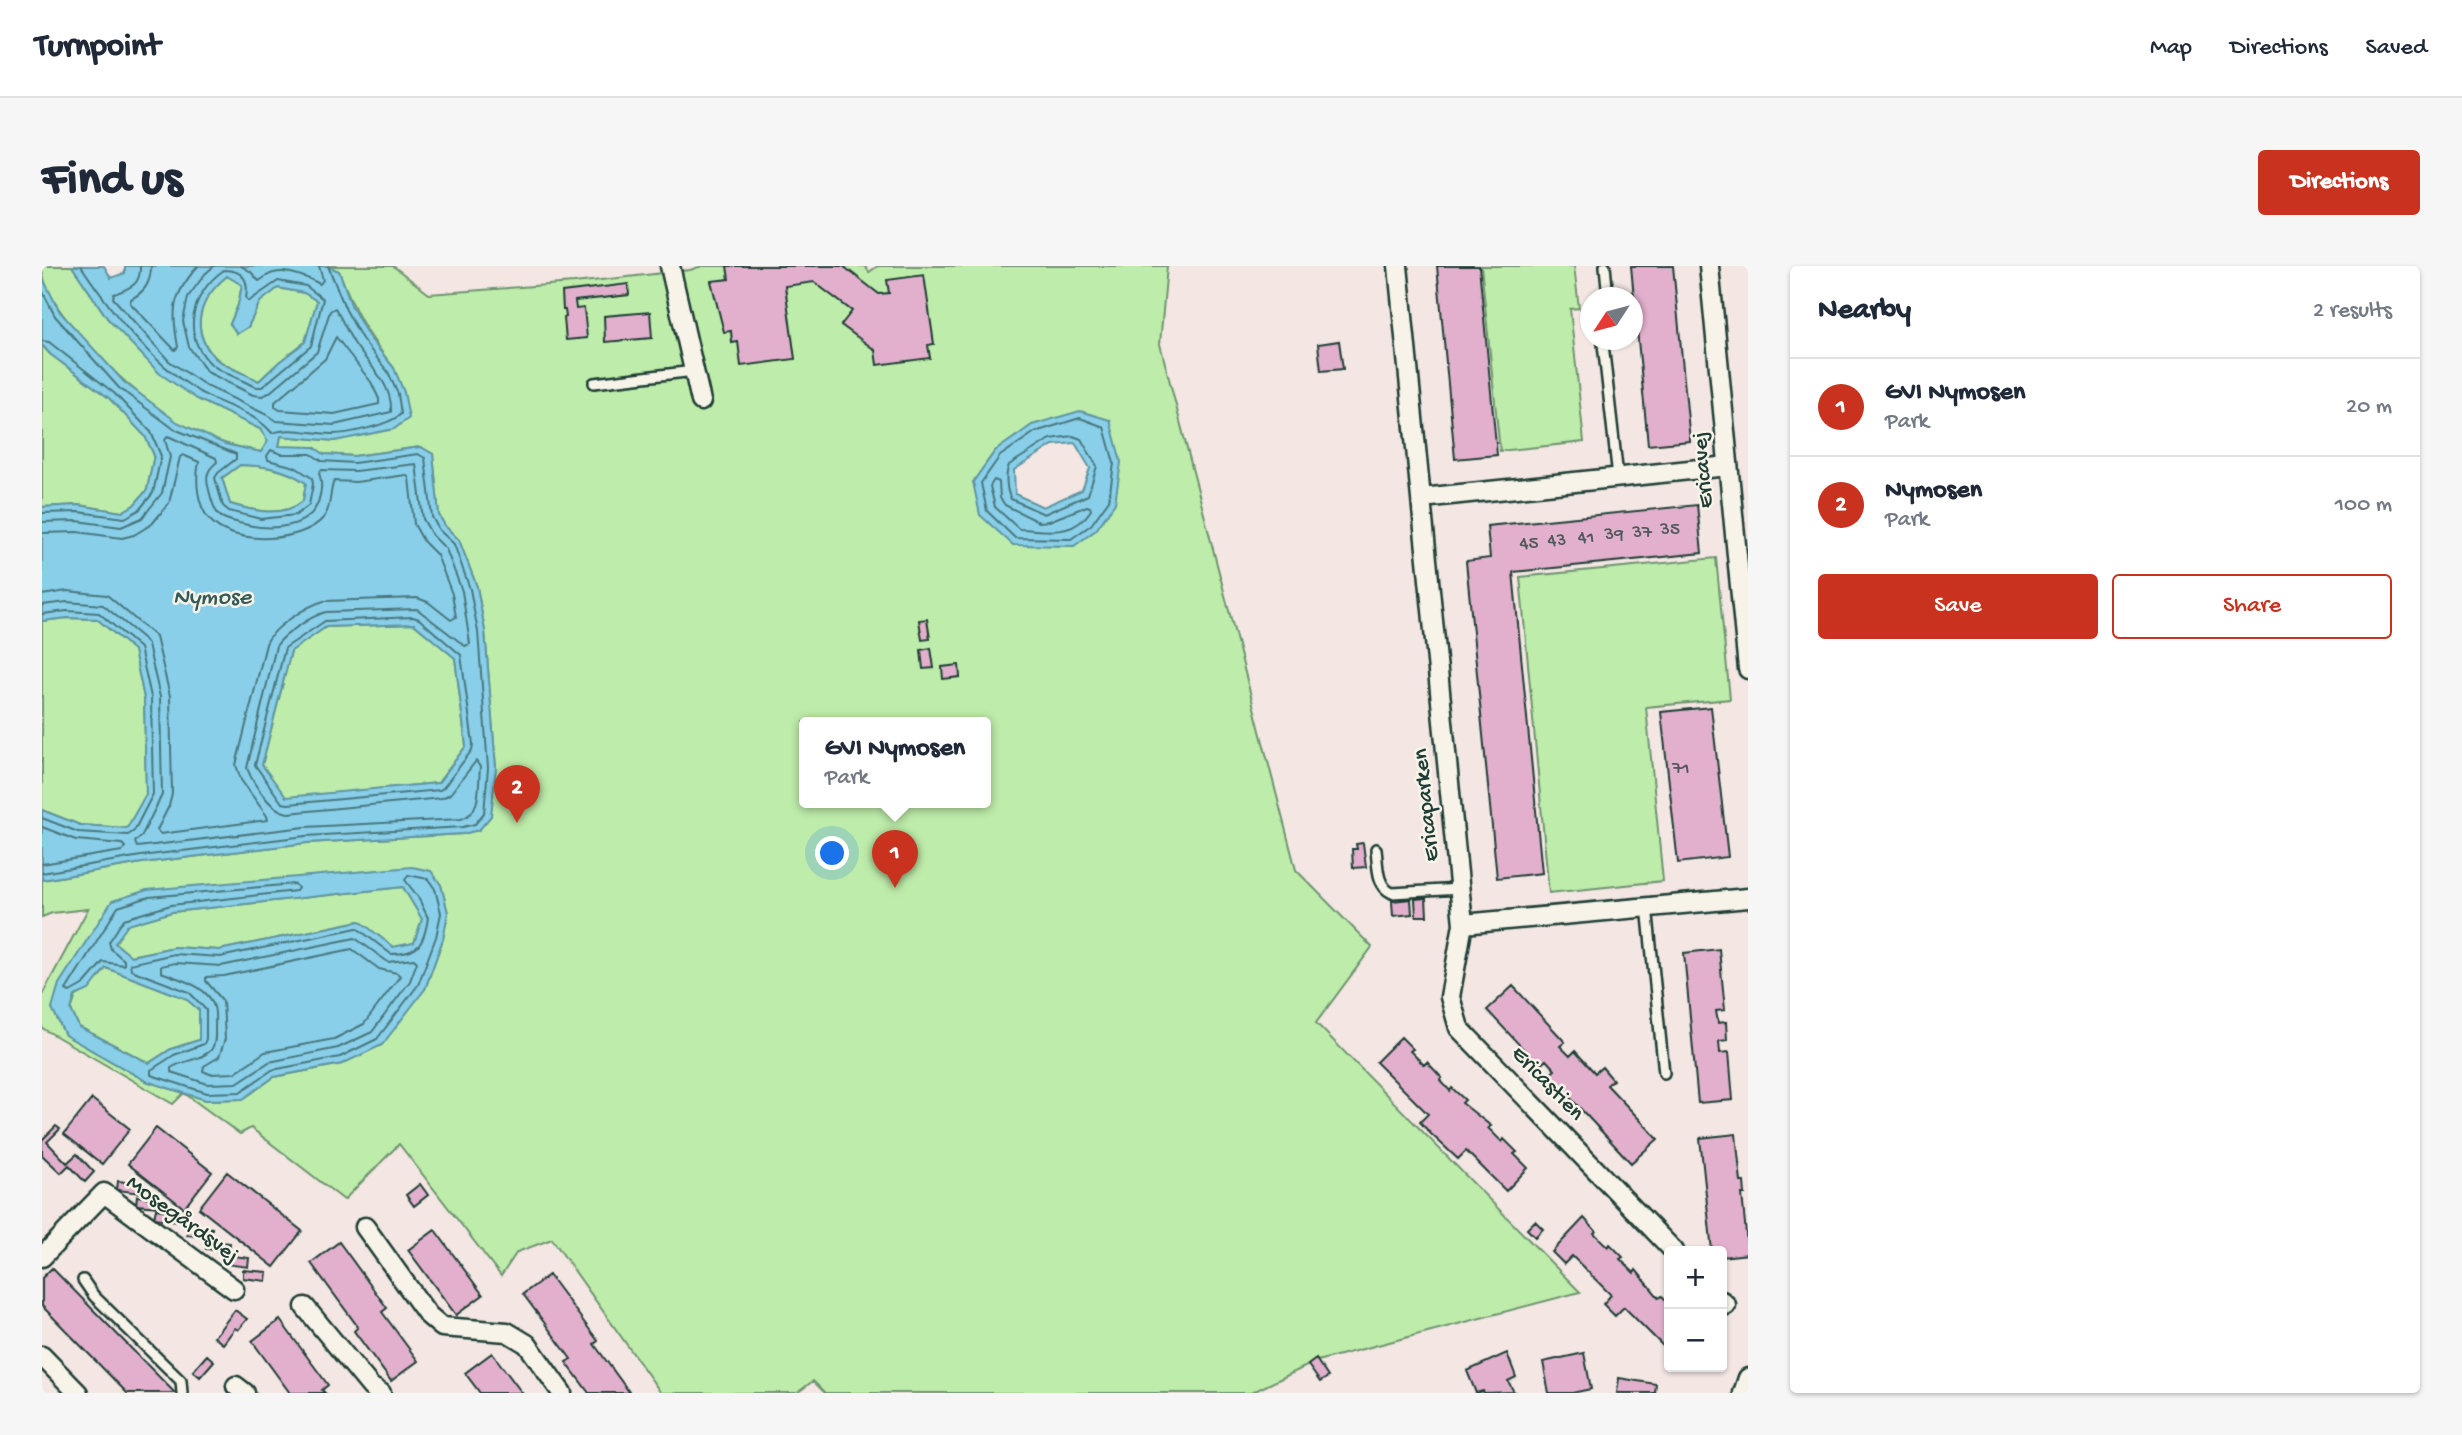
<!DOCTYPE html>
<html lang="en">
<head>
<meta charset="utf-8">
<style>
  :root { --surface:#fff; --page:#f6f6f7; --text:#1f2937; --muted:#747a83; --line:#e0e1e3; --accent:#c8321e }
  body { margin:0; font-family:"Gochi Hand",sans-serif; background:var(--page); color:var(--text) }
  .controls { position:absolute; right:21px; bottom:21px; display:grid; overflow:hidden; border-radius:7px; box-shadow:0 2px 5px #0004 }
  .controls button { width:63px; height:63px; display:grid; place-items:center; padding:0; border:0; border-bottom:2px solid var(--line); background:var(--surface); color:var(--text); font:35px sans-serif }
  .compass { position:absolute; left:1538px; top:21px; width:63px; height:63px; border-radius:50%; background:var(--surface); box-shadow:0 2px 5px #0004; rotate:234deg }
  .you { position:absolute; left:791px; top:588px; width:24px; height:24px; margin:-18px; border:5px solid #fff; border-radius:50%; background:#1a73e8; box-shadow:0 0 0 10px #1a73e833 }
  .badge { display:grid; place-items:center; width:46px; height:46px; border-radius:50%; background:var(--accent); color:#fff; font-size:23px; font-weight:700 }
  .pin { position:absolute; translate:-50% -58px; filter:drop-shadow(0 2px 4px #0008) }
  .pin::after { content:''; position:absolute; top:37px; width:24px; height:21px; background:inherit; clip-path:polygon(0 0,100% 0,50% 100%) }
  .popup { position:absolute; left:757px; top:451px; width:192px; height:91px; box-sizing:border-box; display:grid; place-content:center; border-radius:7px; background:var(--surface); filter:drop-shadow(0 2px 5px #0005); font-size:23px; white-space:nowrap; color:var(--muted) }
  .popup b { font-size:26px; color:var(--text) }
  .popup::after { content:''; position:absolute; left:50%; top:100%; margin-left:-14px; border:14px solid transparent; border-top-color:var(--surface) }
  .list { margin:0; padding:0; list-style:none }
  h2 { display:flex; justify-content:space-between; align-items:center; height:91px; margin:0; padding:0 28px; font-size:30px }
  h2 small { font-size:23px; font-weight:400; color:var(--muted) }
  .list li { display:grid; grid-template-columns:46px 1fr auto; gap:21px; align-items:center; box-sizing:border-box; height:98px; padding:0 28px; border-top:2px solid var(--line) }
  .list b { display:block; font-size:26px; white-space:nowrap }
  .list p { margin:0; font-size:23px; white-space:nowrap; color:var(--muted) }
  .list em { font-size:23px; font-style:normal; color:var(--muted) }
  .actions { display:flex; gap:14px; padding:21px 28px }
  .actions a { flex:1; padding:16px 0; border:2px solid var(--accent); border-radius:7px; text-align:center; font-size:24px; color:var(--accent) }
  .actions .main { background:var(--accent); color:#fff }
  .map { position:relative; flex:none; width:1706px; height:1127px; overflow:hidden; border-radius:7px }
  header { display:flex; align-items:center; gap:42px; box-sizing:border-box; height:98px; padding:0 35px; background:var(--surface); border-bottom:2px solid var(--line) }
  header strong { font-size:33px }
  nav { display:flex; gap:38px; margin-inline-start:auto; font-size:24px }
  .intro { display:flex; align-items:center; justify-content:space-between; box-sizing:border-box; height:168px; padding:0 42px }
  h1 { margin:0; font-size:49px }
  .button { padding:18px 32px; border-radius:7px; background:var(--accent); color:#fff; font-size:24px; font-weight:700 }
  main { display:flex; gap:42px; padding:0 42px }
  aside { flex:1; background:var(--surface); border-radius:7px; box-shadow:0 2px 5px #0004 }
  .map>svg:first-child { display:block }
</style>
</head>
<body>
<header>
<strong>Turnpoint</strong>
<nav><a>Map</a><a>Directions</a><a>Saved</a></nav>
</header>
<div class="intro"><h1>Find us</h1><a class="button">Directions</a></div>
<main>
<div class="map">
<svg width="1706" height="1127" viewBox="0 0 1706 1127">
  <rect width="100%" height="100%" fill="#f3e6e3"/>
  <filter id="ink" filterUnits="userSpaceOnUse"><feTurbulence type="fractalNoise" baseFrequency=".0143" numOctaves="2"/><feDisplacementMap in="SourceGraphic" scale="14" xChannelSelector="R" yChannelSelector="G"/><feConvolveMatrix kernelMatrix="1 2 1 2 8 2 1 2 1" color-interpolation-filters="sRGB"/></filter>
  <g filter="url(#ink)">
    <path fill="#beecaa" stroke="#6e946f" stroke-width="2" fill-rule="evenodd" d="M0,0h30l36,53 89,80 63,30 8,12 -7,11c-29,-6 -60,-14 -86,-31 -38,-24 -133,-109 -133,-155z
      M285,0h66l36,28 145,-11 116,-13 12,-4h163l4,6 9,-6h289l-7,78 136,526 76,77 -56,76 264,269 -263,69 -66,32h-426l-12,-12 -16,12h-136l-109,-154 -35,13 -16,24 -102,-132 -55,56 -93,-72 -11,6 -56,-41 -11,11 -131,-76v-33l46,-86 -36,4 -10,4v-37l100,-17 165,-20 156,-9 33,-66 -11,-137 -8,-44 -18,-47 -14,-14 -6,-11 -6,-61 -13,-7 -66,9 -31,-2 -9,-7h-35l2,-11 54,5 59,-73c-28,-35 -39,-55 -55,-97zM1068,154l-36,126 -28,-1 -73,-63 22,-31zM762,456h182v80h-182zM399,619l7,28 -5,26 -18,50 -83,75 -68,13 -31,22 -37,1 -60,-19 -81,-46 -13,-27 95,-118z
      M1439,0h93l5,42 -9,1 14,133 -84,9z
      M185,10l15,9 -4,20 -8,19 18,3 11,-25 19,-14 26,5 13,8 -12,41 -26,20 -20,19c-11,-6 -36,-15 -44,-24 -27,-28 -15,-59 12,-81z
      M0,79l8,9 59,44 36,38 9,19 -7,35 -13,15 -12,7 -44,-7 -36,2z
      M198,199c25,1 46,4 66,18l-3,18c-20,17 -49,10 -73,3l-8,-26z
      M1674,292l14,141 -84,8 17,174 -114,12 -29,-316z
      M25,352l30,1 37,31 10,48 2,97 -19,33 -47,-3 -38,-15v-189z
      M372,358l41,34 11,88 -28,37 -152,15 -24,-33 29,-114 35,-24z
      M361,621l19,32 -8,24 -21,4 -34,-26 -140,29 -45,-3 -44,9 -15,-13 12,-18 45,-13z
      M64,702l79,30 14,12v30l-28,9 -22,14 -70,-36 -8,-17 5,-14 13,-7z"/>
    <path fill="#89cfea" stroke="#5f95a1" stroke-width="2" fill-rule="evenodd" d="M30,0h32l7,12 14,-5v-7h202l12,5 13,36 16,29 26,32 10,24 5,26 -15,11 -59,12 -54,-5 -2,10 35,1 10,7 30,2 67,-9 12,7 6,61 6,11 14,14 18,47 8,44 11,137 -5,48 -12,14 -16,4 -156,9 -165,20 -100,17v-70l38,15 47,3 19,-34 -2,-96 -10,-48 -37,-31 -30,-1 -25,3v-114l36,-2 44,7 12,-7 13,-15 7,-35 -9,-19 -36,-38 -59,-44 -8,-9v-68l18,35 64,70 53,40 48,22 36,8 7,-11 -8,-12 -63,-30 -38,-26 -51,-54zM185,10l15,9 -4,20 -8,19 7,10 11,-7 12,-25 18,-14 26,5 13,8 -12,41 -26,20 -20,19c-11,-6 -36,-15 -44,-23 -27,-29 -15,-60 12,-82zM198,199c24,1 46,3 66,18l-3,18c-20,17 -49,10 -73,3l-8,-26zM372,358l41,34 11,88 -28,37 -152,14 -24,-32 29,-114 35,-24z
      M1038,145l30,9 11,42 -6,41 -19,27 -22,16 -61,-1 -33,-30 -7,-33 22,-31 37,-26zM1033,177l15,25 -8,22 -39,17 -28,-13 -1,-24 39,-25z
      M370,601l19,4 10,14 7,28 -5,26 -18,50 -43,56 -40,19 -68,13 -31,22 -37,1 -60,-19 -81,-46 -13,-27 7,-24 53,-83 35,-11zM361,621l19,32 -8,24 -21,4 -33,-26 -141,29 -45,-3 -43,9 -16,-13 13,-18 44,-13zM64,702l79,30 14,12v30l-28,9 -22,14 -70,-36 -8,-17 4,-14 14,-6z"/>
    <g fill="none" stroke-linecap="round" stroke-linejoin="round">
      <path stroke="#49777d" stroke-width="2" d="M39,0c33,49 66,93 117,125 24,15 56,20 74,42 19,-7 40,1 60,1 17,0 57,-9 69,-20l-3,-20 -10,-22 -26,-33 -16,-29 -18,-44
        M98,0c1,19 -10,22 -26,28l-1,4 56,63 36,24 62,30 9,6 58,4 57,-13c2,-29 -23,-47 -37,-69 -7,-11 -12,-24 -19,-35l-5,3 -13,41 -48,41 -7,3 -9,-1 -46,-23 -18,-25 -6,-26 5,-24 17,-23 9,-8
        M109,0c0,16 -6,26 -20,33l-1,4 45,47 3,-3c-7,-38 -6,-51 20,-81
        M199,0l10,6 8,9c4,-2 9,-7 15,-8 14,-4 34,5 46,11l3,-4 -4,-14
        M182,4c20,0 25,11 22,28l3,3 29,-20 28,5 17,13 -12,47 -49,41h-7c-12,-7 -35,-15 -44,-23 -31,-30 -19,-72 13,-94z
        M0,24l13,26 64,72 55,41 62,25v5l-18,14 -3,5 8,28 6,5 32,8 35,-4 13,-10 4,-21 -1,-6 -17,-11 -27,-7 -1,-4 4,-6 10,4h30l11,7 32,2 64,-9 7,4 7,59 7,13 15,14 16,45 8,43 10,136 -4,45 -9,11 -12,3 -157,9 -165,20 -99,17
        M294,71l35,45 8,17v5l-45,10 -54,-4 -5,-3v-5l50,-43z
        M0,75l7,1 65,51 37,39 10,24 -8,37 -14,17 -14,8 -47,-6 -36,1
        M1038,152l24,9 10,36 -5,37 -18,25 -20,14 -56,-1 -28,-27 -6,-28 19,-27 35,-24z
        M1031,170l8,3 16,27 -9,29 -44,19 -33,-15c-5,-8 -6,-25 -2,-34l41,-26z
        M952,214l5,2 1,16 5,7 34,17 10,-1 38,-15 3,1 1,3c-18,28 -42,20 -72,19l-24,-22 -5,-21z
        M0,256l35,-1 44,6 21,-9 20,-25 8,-36 -5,-17 3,-4 48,22 1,4c-10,8 -12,15 -8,28 2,8 4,19 10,25 5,5 14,6 20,8 29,8 75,8 81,-28 2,-8 2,-14 -1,-22l2,-3 34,1 61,-7 7,55 9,16 14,14 16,42 8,53 -5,2 -48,-37 -91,3c-13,3 -42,22 -50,34l-29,122c6,16 24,43 41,45l154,-15 8,-4 26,-33 4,6c-2,19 2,46 -19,52l-156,8 -168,20 -2,-5 7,-7 20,-40 -2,-98 -12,-52 -5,-7 -40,-33 -36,-3 -25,3
        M0,267l35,-1 45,6 12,-3 18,-11 17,-21 11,-46 3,-2 16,7c-4,19 -2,47 14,61 23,22 90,20 111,-6 8,-10 5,-25 10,-36l22,1 50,-7 3,3 5,46 10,18 13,13 15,39 4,23 -5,3 -23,-18 -11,-4 -93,3c-16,4 -52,27 -58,43l-30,121 5,15 26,36 1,4 -108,14 -3,-4 12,-24 3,-12 -2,-98 -14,-59 -49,-42 -40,-4 -25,4
        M0,348l25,-3 32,2 41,35 11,49 2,97 -19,37 -6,4 -50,-3 -36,-14
        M371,351l6,2 42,36 12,89 -1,6 -28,37 -4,3 -152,14 -6,-1 -27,-38 30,-117 40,-27z
        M0,561l34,13 46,4 3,3 -3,4 -80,13
        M366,609l20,4 7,10 6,24 -5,24 -18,48 -41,54 -37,18 -68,13 -32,22 -33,1 -56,-18v-5l23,-15 30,-11 2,-5v-29l-17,-18 -58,-22 -1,-6 44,-10 46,3 137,-29 34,26c28,0 33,-10 37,-36l-10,-21 -13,-17z
        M253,618l3,4 -2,3 -125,14 -47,14 -15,23 2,7 13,11v5l-21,-3 -19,22 -14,8 -4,-2 52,-83 31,-10z
        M313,672l33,24 26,-3 3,3 -7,19 -38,51 -34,16 -69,14 -32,21 -29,1 -37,-12v-4c12,-8 31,-8 40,-18 5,-6 4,-14 4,-21 0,-7 1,-15 -1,-22 -5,-21 -36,-28 -53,-35v-6l14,-3 46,3z
        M310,683l27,20 18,4 3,3 -36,48 -30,15 -69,13 -31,21 -24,1 -7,-3 1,-5 15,-9 6,-18 -2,-38 -17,-20v-4l18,-1z"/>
    </g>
    <path fill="#e2b0cd" stroke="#1f3d34" stroke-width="2" d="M685,0h116l36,28 10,-1 -2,-13 37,-5 10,69 -6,1 2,13 -53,7 -2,-15 -34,-25 11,-14 -38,-29 -29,4 10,73 -54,7 -3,-24 -6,1 -1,-12 -7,1 -13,-51 18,-2z
      M1395,0h42l18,189 -42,4z
      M1589,0h42l17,175 -42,4z
      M586,18l1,11 -54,6 1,8 8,-1 3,30 -21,2 -2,-22 2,-1 -1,-7h-2l-1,-18z
      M608,46l2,26 -47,4 -1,-26z
      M1297,75l4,28 -22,2 -3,-27z
      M1655,239l5,48 -189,19 29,301 -45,5 -31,-317 24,-3 -3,-32z
      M885,353l3,20 -8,1 -3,-20z
      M889,382l3,20 -11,1 -2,-19z
      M917,399l1,12 -17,2 -1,-12z
      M1669,441l17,150 -50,6 -17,-151z
      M1321,577l3,24 -13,1 -1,-19h5l-1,-5z
      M1384,632l1,18h-11l-1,-17z
      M1369,633l1,15 -19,2 -1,-15z
      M1677,683l6,61 -9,1 2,12 8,-1 1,18 -8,1 1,12 9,-1 4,48 -35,3 -14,-150z
      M1471,720l52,56 -5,4 10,10 5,-5 20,22 7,-6 11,13 -6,5 51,54 -27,24 -82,-88 6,-5 -9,-10 -7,6 -52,-56z
      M1359,771l12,12 -3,2 14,14 3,-3 15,16 -2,2 10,11 2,-3 13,12 -3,3 29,23 -3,2 14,14 2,-3 13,13 -3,2 14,14 -22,23 -40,-40 -8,8 -27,-25 -11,-12 8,-8 -52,-52z
      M50,833l38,30 -28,35 -38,-30z
      M14,860l4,3 -13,13 20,21 10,-9 17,18 -9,10 -16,-17 -8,8 -19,-18v-15z
      M114,862l56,44 -28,36 -56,-44z
      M1694,868l5,48h3l1,12h-3l6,60 -26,3v-6h-10l-12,-113z
      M185,906l75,59 -28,36 -75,-59z
      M76,915l23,3 -1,9 -23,-3z
      M378,918l8,11 -14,11 -8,-11z
      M95,930l23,3 -1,8 -23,-2z
      M114,943l23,3 -1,9 -24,-3z
      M1542,952l12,13 -2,2 14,14 2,-3 13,13 -3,2 14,14 2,-3 23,28 3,-2 7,7v49l-45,-45 -9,9 -12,-12 8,-9 -39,-39 -8,8 -12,-12z
      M1493,955l8,8 -8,8 -8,-8z
      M146,960l24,2 -1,9 -24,-2z
      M393,964l48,65 -27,20 -48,-65z
      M165,974l23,3 -1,9 -23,-3z
      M297,976l48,66 -5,4 36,49 -27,20 -37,-50 4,-4 -47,-64z
      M184,989l23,3 -1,9 -23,-3z
      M10,1002l123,125h-48l-85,-87v-28z
      M201,1004l24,2 -1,9 -23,-3z
      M507,1009l49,66 -4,3 35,48 -1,1h-39l-23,-31 5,-3 -48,-65z
      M193,1044l12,9 -9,11 -3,-2 -12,16 -9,-7z
      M238,1054l48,65 -6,5 3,3h-35l-38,-52z
      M450,1087l30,40h-42l-15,-20z
      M1465,1087l9,24 -8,4 6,11 -30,1 -1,-2 -7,2 -9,-22z
      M1542,1087l7,36 -19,4h-23l-6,-31z
      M165,1089l7,6 -14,16 -7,-6z
      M1274,1093l12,18 -8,5 -12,-17z
      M1577,1112l37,6 -1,9h-38z"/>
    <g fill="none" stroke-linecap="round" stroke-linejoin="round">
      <defs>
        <path id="lane" d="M1563,0l2,21
          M1561,78l15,133
          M552,117l100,-12
          M1334,583c2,15 0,37 16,44l68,-4
          M1605,640l17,167
          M41,1014l11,16 87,85 1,12"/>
        <path id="street" d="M628,0l31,135
          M1356,0l65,658 -13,73 9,31 215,223
          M1667,0l39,403
          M1380,232l306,-32
          M1421,658l285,-26
          M323,961l63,88 14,12 65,5 20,12 35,49
          M0,991l62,-64 130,96
          M1680,1035l4,4
          M263,1041l66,80 10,6
          M0,1090l36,37
          M194,1120l9,7
          M1701,1127l5,-15"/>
      </defs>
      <use href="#lane" stroke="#1f3d34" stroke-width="14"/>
      <use href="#street" stroke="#1f3d34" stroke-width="23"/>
      <use href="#lane" stroke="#f7f3e8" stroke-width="9"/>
      <use href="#street" stroke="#f7f3e8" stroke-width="18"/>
    </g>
  </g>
  <g text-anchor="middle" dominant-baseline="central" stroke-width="5" stroke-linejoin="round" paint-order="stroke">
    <g font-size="19" fill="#505a5a">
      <text x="1628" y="264">35</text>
      <text x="1600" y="267">37</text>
      <text x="1572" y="269">39</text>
      <text x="1544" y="272">41</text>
      <text x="1515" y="275">43</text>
      <text x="1487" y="278">45</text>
      <text x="1639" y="503">71</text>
    </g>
    <g font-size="23" fill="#1f3d34" stroke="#f7f3e8">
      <text transform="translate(1662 204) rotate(-95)">Ericavej</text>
      <text transform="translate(1385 539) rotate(-96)">Ericaparken</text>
      <text transform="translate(1505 818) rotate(46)">Ericastien</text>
      <text transform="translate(140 954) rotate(36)">Mosegårdsvej</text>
    </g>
    <g font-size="24" font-style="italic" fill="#345a58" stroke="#f7f3e8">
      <text x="170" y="332">Nymose</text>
    </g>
  </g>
</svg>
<div class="controls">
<button>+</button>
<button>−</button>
</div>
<svg class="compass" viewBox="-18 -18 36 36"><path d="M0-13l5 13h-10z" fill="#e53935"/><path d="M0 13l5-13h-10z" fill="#747a83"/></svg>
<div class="you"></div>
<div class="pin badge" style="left:853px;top:622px">1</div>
<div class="popup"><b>GVI Nymosen</b>Park</div>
<div class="pin badge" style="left:475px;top:557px">2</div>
</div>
<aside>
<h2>Nearby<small>2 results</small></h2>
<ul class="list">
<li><span class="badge">1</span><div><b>GVI Nymosen</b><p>Park</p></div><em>20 m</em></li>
<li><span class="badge">2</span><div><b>Nymosen</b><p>Park</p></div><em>100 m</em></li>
</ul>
<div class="actions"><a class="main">Save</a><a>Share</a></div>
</aside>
</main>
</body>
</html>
